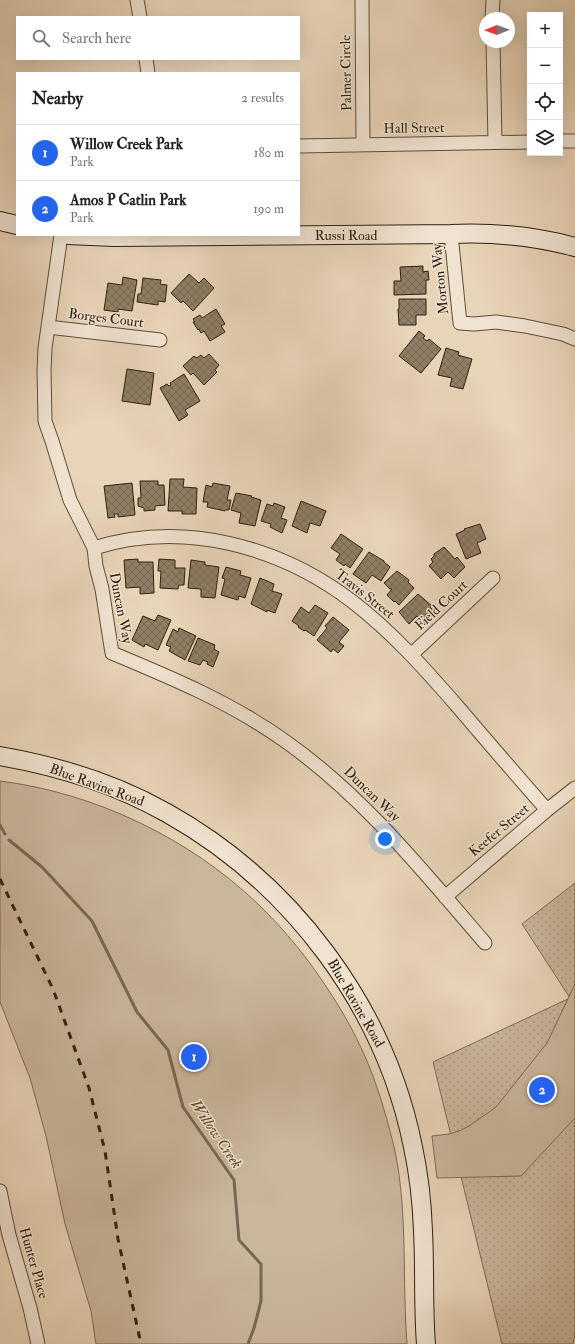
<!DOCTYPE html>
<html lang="en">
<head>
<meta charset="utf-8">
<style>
  :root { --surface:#fff; --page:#f6f6f6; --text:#202124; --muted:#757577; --line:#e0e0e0; --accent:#2563eb }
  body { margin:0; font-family:"IM FELL Double Pica",serif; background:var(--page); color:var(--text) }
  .controls { position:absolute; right:12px; top:12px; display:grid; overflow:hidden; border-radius:0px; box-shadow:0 4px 16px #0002 }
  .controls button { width:36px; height:36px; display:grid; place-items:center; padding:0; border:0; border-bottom:1px solid var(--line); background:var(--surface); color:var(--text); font:20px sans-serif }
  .compass { position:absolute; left:479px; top:12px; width:36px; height:36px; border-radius:50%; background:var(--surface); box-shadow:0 4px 16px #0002; rotate:269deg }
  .you { position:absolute; left:385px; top:839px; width:14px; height:14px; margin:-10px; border:3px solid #fff; border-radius:50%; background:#1a73e8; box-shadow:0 0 0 6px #1a73e833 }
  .badge { display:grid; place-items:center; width:26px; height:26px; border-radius:50%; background:var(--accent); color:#fff; font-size:13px; font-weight:700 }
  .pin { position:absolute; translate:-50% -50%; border:2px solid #fff; box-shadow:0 1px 4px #0006 }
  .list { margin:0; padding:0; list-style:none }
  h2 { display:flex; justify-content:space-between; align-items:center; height:52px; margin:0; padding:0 16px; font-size:17px }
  h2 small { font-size:13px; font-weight:400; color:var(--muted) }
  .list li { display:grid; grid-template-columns:26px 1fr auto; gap:12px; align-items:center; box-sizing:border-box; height:56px; padding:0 16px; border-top:1px solid var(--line) }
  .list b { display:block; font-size:15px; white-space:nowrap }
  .list p { margin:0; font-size:13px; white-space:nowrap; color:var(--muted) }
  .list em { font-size:13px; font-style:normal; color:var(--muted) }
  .icon { flex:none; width:22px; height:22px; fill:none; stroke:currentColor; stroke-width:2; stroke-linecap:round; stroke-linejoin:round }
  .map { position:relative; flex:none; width:575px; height:1344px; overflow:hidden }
  .search { position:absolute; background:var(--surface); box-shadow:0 4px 16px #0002; left:16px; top:16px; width:284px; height:44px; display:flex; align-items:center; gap:10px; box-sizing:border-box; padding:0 14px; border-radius:0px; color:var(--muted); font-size:15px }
  .panel { position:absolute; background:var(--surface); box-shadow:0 4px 16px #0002; left:16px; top:72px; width:284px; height:164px; border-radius:0px }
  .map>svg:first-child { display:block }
</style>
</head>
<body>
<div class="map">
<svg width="575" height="1344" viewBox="0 0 575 1344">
  <defs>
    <pattern id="grass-dots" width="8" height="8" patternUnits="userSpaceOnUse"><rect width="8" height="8" fill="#c9b69b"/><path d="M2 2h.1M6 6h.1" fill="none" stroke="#ad9c84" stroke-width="1.8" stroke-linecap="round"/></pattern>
    <pattern id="building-cross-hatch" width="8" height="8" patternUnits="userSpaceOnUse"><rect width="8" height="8" fill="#907e66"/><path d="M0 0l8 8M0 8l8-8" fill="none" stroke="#766752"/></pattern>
  </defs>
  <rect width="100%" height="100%" fill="#e8d4b8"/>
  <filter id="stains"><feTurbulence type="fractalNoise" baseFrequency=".005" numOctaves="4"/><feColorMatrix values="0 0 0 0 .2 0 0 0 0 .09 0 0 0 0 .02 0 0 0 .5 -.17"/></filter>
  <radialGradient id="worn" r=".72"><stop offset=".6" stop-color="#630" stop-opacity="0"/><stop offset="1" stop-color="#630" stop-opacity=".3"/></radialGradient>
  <path fill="url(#grass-dots)" stroke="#7c6c54" d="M575,883v451l-2,10h-71l-69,-282 137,-64 -48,-74z"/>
  <path fill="#c9b69b" stroke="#7c6c54" d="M0,781c95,12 189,57 258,123 28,27 52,57 73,90 15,23 28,47 38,72 11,27 19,56 26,85 13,63 7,129 12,193h-311l-5,-33 -26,-87 -19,-88 -16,-58 -30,-76z
    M575,984v134l-54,58 -84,2 -5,-42 17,-2 10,-3 10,-5 27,-19 51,-64z"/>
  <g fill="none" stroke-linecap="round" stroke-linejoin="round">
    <path stroke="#796851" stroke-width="3" d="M0,825l5,9
      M9,840l33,27 50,54 45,91 31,38 15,57 51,73 5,60 22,24v37l-7,27 -6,16"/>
  </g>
  <path fill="url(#building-cross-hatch)" stroke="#30210e" d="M423,266v6l5,-1 1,9h-3v14l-32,1v-14h7l-1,-14z
    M189,274l10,9 5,-5 10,10 -21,23 -10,-10 -2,2 -10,-10z
    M123,277l14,3 -5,31 -14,-2v3l-14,-2 4,-27 14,2z
    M143,278l18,2 -1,4 7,1 -2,17 -7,-1v4l-21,-3 1,-8h3z
    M399,299h27v16h-10v10h-17l-1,-16h1z
    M216,309l9,15 -4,2 4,6 -15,9 -6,-10 -3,2 -2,-4 -1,1 -5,-8h2l-2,-3 7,-4 2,3z
    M419,331l6,5 -2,2 4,3 2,-2 12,10 -20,24 -22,-17z
    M446,348l13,4 -1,3 14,4 -9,30 -13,-3 2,-8 -14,-3z
    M209,354l10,11 -4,5 2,2 -13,13 -11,-12 -2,2 -8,-9 11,-10 3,2 4,-3 3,3z
    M127,369l27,4 -4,32 -28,-4z
    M184,374l16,27 -15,9 3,5 -9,6 -19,-33 7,-4 2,2 2,-1 -1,-2z
    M170,479h14l-1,8 14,1 -1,26h-14v-3h-14z
    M140,481h18v4h6l1,20 -10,1v4l-11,1v-3l-6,-2v-8h3z
    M132,483l3,32 -17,2v-3h-4l1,3 -7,1 -4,-32z
    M213,483l17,3 -3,14h4l-2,10h-4v1l-18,-4 1,-5h-5l3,-17 6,2z
    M236,493l16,3 -1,1 10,3 -6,26 -16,-3 2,-10 -10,-3z
    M301,501l25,10 -6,15 -10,-3 -3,10 -15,-7z
    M274,503l11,4 -4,11 6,2 -5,13 -12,-6 1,-3 -10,-3 6,-17 6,2z
    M480,524l6,15 -9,4 4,10 -15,6 -10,-25 9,-4 -1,-1z
    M341,534l22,15 -13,19 -5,-4 -1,2 -8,-6 4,-6 -9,-6z
    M444,547l11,12 2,-2 8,10 -11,11 -6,-6 -7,7 -12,-13 4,-4 -2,-3 3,-3v-2z
    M369,552l15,9v1l6,5 -9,14 -9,-6 -6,8 -13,-9z
    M138,559v3h15l1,31 -14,1v-7l-14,1 -2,-28z
    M159,559l16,1v8h10l-1,17h-5l-1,4 -18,-1 1,-17h-3z
    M191,560l14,2v3l14,2 -4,31 -14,-1v-8l-13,-1z
    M226,567l15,4 -1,4 11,3 -6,20 -6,-2 -1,4 -17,-5 4,-16 -3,-1z
    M397,571l12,9 -1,2 6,6 -15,17 -4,-4 -1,1 -7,-7 5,-6h-2l-6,-6z
    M260,578l14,6 -2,7 10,3 -7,19 -8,-3v2l-16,-8z
    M418,594l14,12 -2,1 6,6 -12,12 -7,-9 -8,8 -10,-12z
    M315,605l13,8 -14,23 -9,-6 -1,1 -6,-4 1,-1 -7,-5 9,-14 8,6z
    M158,615l13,5 -13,30 -13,-6 -1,3 -12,-7 11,-24 12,5z
    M333,617l16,13 -10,12 5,4 -6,7 -5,-4 -2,3 -14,-12 10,-12 -2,-2z
    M179,628l17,8 -11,24 -16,-9 2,-4 -5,-2 7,-16 5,3z
    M198,638l17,7 -1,4 5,3 -6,15 -6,-3 1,-2 -5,-2 -3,5 -12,-4z"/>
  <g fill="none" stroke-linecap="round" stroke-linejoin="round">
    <defs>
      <path id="street" d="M137,0l3,17
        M362,0l1,145
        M492,18l1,-18
        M493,42l2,100
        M146,59l2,14
        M560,141h15
        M299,146l231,-4
        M451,234l9,89 14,1 22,-2 29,4 38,8 12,5
        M61,235l-16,113 -1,22 1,51 7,20 18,59 24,48 2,18 6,23 10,64c60,25 120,50 173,88 78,55 138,130 200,202
        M48,327l112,13
        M94,548c89,-28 186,-2 259,54 40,31 72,67 105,105 29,34 59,69 89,103
        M412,654l81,-76
        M445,897l102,-87 28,-22
        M0,1191l9,44 21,73 8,36"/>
      <path id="secondary" d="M0,221l17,4
        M68,235l46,2 337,-3c43,-2 83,2 124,13
        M0,756c58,10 116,28 167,57 125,70 218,194 246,334 6,28 9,56 10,84 2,38 0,75 3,113"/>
    </defs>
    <use href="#street" stroke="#5e4e38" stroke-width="15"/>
    <use href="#secondary" stroke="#30210e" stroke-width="20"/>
    <use href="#street" stroke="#f0e3d1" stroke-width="13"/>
    <use href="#secondary" stroke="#f0e3d1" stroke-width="18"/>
    <path stroke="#30210e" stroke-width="3" stroke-dasharray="7 7" stroke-linecap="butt" d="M0,879l53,110 36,99 16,63 13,88 23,105"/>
  </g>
  <g text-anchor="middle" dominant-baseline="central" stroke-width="3" stroke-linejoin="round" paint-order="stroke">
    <g font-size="14" fill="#30210e" stroke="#f0e3d1">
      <text transform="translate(346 73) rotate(-91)">Palmer Circle</text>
      <text transform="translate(414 128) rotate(-1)">Hall Street</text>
      <text x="346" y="235">Russi Road</text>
      <text transform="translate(440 279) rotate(-96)">Morton Way</text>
      <text transform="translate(106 318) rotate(7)">Borges Court</text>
      <text transform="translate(365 594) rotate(38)">Travis Street</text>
      <text transform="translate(441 605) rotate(-43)">Field Court</text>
      <text transform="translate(121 608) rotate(79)">Duncan Way</text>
      <text transform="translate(97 785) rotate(20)">Blue Ravine Road</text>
      <text transform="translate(372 794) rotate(44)">Duncan Way</text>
      <text transform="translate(499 830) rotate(-40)">Keefer Street</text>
      <text transform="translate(356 1003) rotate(60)">Blue Ravine Road</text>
      <text transform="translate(34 1263) rotate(74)">Hunter Place</text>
    </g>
    <g font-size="15" font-style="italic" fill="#5a4a35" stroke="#f0e3d1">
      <text transform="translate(216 1134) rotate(56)">Willow Creek</text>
    </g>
  </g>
  <rect width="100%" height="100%" filter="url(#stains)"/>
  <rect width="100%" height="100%" fill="url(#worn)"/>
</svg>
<div class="controls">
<button>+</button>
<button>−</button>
<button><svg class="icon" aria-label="locate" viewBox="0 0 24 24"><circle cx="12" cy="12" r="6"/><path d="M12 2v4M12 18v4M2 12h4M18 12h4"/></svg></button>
<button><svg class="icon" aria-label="layers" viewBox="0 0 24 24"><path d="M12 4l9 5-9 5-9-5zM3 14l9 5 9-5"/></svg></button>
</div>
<svg class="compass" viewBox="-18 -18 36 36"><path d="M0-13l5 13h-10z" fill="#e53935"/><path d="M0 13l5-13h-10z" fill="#757577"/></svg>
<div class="you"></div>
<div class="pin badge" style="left:194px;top:1057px">1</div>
<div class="pin badge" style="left:542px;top:1090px">2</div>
<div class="search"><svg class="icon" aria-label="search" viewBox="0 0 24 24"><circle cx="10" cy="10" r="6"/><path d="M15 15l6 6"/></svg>Search here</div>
<section class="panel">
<h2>Nearby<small>2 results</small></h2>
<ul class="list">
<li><span class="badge">1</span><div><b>Willow Creek Park</b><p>Park</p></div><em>180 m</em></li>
<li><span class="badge">2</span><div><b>Amos P Catlin Park</b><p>Park</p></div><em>190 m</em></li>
</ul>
</section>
</div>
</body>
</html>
